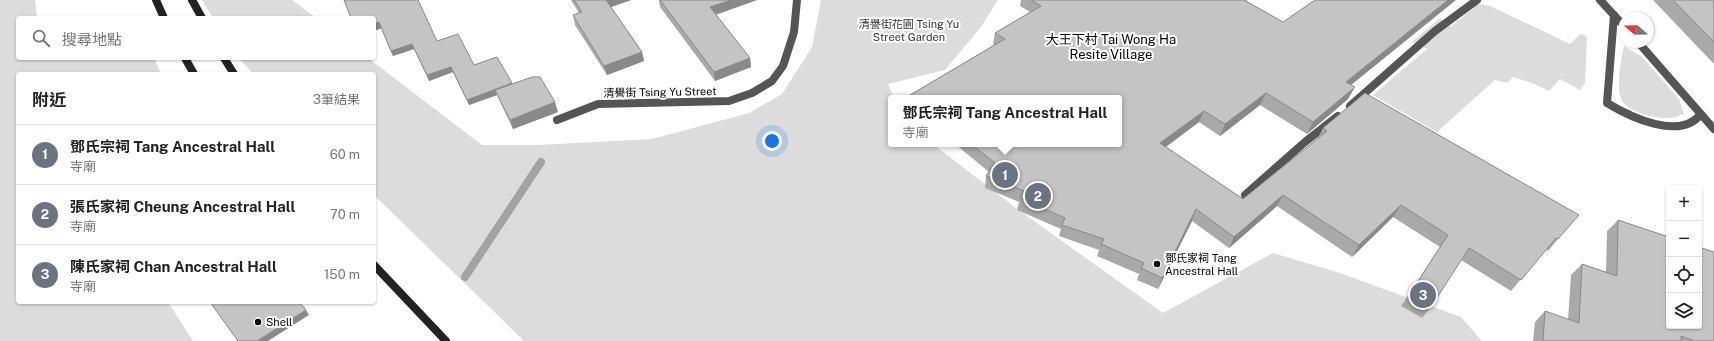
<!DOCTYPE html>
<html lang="zh-TW">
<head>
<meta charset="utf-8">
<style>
  :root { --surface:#fff; --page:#f6f6f6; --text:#222; --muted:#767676; --line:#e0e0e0; --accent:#000 }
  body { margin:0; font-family:"Public Sans","Noto Sans TC",sans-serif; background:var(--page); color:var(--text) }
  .controls { position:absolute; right:12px; bottom:12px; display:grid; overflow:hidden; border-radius:4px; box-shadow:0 1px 3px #0004 }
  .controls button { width:36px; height:36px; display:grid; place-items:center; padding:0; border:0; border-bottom:1px solid var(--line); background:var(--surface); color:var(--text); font:20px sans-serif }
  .compass { position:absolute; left:1618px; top:12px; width:36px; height:36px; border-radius:50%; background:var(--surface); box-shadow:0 1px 3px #0004; rotate:290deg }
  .you { position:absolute; left:772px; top:141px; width:14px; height:14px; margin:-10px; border:3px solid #fff; border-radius:50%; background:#1a73e8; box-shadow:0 0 0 6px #1a73e833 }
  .badge { display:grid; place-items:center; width:26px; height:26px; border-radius:50%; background:var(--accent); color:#fff; font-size:13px; font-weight:700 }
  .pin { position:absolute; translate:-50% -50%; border:2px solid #fff; box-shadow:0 1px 4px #0006 }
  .popup { position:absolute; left:888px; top:95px; width:234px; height:52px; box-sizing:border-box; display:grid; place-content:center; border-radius:4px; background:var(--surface); filter:drop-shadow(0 1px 3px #0005); font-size:13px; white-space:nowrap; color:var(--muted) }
  .popup b { font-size:15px; color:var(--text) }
  .popup::after { content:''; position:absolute; left:50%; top:100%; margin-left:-8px; border:8px solid transparent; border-top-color:var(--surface) }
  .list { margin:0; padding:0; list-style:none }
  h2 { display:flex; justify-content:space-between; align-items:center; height:52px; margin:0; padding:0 16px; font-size:17px }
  h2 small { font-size:13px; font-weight:400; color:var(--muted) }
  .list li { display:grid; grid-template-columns:26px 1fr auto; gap:12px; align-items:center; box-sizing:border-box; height:60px; padding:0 16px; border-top:1px solid var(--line) }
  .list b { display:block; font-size:15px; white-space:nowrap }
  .list p { margin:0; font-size:13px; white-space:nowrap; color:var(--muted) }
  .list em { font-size:13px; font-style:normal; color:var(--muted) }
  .icon { flex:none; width:22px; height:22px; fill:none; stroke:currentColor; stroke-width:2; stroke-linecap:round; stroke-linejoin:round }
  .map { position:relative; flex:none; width:1714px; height:341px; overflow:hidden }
  .search { position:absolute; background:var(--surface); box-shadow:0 1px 3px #0004; left:16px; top:16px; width:360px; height:44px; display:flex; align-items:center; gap:10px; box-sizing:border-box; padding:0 14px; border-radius:4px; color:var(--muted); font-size:15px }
  .panel { position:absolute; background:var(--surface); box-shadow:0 1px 3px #0004; left:16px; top:72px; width:360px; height:232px; border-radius:4px }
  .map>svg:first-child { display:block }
</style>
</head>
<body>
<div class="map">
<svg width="1714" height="341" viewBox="0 0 1714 341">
  <rect width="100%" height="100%" fill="#fff"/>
  <path fill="#dcdcdc" d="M0,0h35l2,18h-19v40h136l7,16h-143v228h150l25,39h-193z
    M202,0h90l24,18h-103z
    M821,0h177l-17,27 -36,43 -57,14 6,14h-3v46h42l84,65 146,104 110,-60 67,20 121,44 21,24h-958l-150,-146v-121h-121l-14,-16h129l114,87h56l114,-6 97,-26 33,-19 30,-47z
    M1478,4l10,1 82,39 10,-10 5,1 2,3 -2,45 -5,7 -20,-11 -11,12 -17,-8 -19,-6 -6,6 -12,-3 -58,52 -64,-37 54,-46 -15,-7 28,-24 11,9z
    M1624,46l17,10 38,43 5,15c-5,1 -10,4 -15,4 -13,1 -42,-6 -48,-19 -5,-11 0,-40 3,-53z"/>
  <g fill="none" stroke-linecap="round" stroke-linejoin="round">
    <path stroke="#a3a3a3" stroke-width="8" d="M465,277l76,-115"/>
    <path stroke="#555" stroke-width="8" d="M1350,106l85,-75 42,-31
      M1245,195l60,-53 33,-26"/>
    <path stroke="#555" stroke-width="8" d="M1600,0l24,26
      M1614,15l-7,88c23,14 73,38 94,11
      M1638,42l76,87
      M557,120l41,-16 131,-3 23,-8 20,-12 11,-15 11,-34 3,-32"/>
    <path stroke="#222" stroke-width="8" d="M156,0l8,18
      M192,0l10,18
      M185,58l9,16
      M224,58l10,16
      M374,265l72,76"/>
  </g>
  <path fill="#a9a9a9" d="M571,0h60l-20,7 31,45 2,9 -37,14 -32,-50 -2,-10 6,-2z
    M659,0h98l-41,15 34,43 1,9 -36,14 -55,-74z
    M1021,0h227l-2,1 37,21 68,63 -3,14 -41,35 -47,-29 -40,31 -21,-14 -33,25 77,52 75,-61 5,-10 235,111 -10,12 -2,-2 -35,42 -50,-31 -30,47 -9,11 -21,-12 39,-59 -47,-30 -41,40 -75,-51 -48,42 -37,-27 -34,68 -21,-9 2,-6 -42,-18 2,-6 -40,-14 2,-7 -44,-19 2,-8 -34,-14 1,-12 3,-4 -34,-28h164v-46h-209v-3l84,-50 -1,-1 2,-11 35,-21 -10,-6z
    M1653,0h61v64z
    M374,18l63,23 37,24 38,19 46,28 -45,17 -16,-34 -28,10 -16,-33 -24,9 -15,-32 -21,7 -12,-28 -7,3z
    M1618,220l96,121h-181l2,-19 10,-11 23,9 3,-45 11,-11 24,8 1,-41z"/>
  <path fill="#898989" d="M606,0h25l-23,8z
    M731,0h26l-46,16 -1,-9z
    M1448,0h8l-116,94 6,-12z
    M379,22l3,6 -8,3v-7z
    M412,44l2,5 -21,7 -2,-5z
    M642,52l2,9 -37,14 -3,-9z
    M750,58l1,9 -36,14 -1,-9z
    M451,67l2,5 -24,9 -2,-6z
    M512,83l2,6 -19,1 2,5 -28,10 -2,-5z
    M1355,87l-7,12 -41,35 6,-12z
    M1266,93l-6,12 -40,31 5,-12z
    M555,102l3,10 -45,17 -3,-9z
    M1204,111l-5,11 -43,32 4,-11z
    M1283,195l-6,11 -48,42 5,-11z
    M1401,205l-8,12 -41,40 7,-12z
    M1196,209l-4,12 -34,68 4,-11z
    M306,310l3,5 -41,26h-11z"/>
  <path fill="#c4c4c4" stroke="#898989" d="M344,0h74l19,41 21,-7 16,31 23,-8 15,26 -45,17 -16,-33 -24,8 -15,-31 -21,7 -12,-29 -5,2v-6h-23z
    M574,0h32l36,52 -38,14 -31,-51 9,-3z
    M660,0h71l-21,7 40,51 -36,14z
    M1031,0h213l39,22 32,-22h133l-102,82 9,5 -42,35 -47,-29 -41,31 -21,-13 -44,32 83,56 84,-68 -4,-3 42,-35 214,122 -21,24 -2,-1 -35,42 -52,-32 -38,59 -22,-12 39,-60 -47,-30 -42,40 -76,-50 -49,42 -38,-28 -34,69 -21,-10 3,-5 -43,-19 3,-5 -42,-14 3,-7 -45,-20 4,-7 -38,-15 9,-13 -24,-19h148v-46h-206l-3,-3 95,-56 -10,-6 46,-27z
    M1673,0h41v42z
    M532,77h8l15,25 -45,18 -15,-30z
    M1618,220l51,17v89h30v-79l15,5v89h-19l-14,-5v5h-138l2,-30 34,12 3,-59 35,12z
    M210,302h89l7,8 -49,31h-19z"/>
  <g fill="#000" stroke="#fff" stroke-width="1.5">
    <circle cx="1157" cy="264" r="4"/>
    <circle cx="258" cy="322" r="4"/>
  </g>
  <g text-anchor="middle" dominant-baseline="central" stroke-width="4" stroke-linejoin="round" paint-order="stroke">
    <g font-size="11" fill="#333" stroke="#fff">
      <text x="909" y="24">清譽街花園 Tsing Yu<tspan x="909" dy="13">Street Garden</tspan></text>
    </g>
    <g font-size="11" fill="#000" stroke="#fff">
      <text transform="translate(660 92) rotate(-1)">清譽街 Tsing Yu Street</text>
    </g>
    <g font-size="11" fill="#000" stroke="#fff" text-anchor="start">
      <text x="1165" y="258">鄧氏家祠 Tang<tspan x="1165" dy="13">Ancestral Hall</tspan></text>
      <text x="266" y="322">Shell</text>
    </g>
    <g font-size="13" fill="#000" stroke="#fff">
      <text x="1111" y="39">大王下村 Tai Wong Ha<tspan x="1111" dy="15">Resite Village</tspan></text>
    </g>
  </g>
</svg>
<div class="controls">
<button>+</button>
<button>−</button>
<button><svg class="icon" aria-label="locate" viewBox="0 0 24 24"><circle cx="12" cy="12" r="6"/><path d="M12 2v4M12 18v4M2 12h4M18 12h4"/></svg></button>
<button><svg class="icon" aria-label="layers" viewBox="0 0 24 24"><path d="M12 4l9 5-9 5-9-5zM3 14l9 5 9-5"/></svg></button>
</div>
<svg class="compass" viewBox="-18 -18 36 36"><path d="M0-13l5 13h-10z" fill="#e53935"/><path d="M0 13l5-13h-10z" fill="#767676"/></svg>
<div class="you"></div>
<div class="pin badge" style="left:1005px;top:175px;background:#6b7280">1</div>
<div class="popup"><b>鄧氏宗祠 Tang Ancestral Hall</b>寺廟</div>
<div class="pin badge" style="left:1038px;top:196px;background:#6b7280">2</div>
<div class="pin badge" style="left:1423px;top:295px;background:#6b7280">3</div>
<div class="search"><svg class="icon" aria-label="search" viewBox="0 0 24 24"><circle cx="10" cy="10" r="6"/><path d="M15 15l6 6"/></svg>搜尋地點</div>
<section class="panel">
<h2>附近<small>3筆結果</small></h2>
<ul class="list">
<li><span class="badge" style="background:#6b7280">1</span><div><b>鄧氏宗祠 Tang Ancestral Hall</b><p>寺廟</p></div><em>60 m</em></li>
<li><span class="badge" style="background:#6b7280">2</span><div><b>張氏家祠 Cheung Ancestral Hall</b><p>寺廟</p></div><em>70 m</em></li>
<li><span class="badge" style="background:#6b7280">3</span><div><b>陳氏家祠 Chan Ancestral Hall</b><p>寺廟</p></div><em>150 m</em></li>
</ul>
</section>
</div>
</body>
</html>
